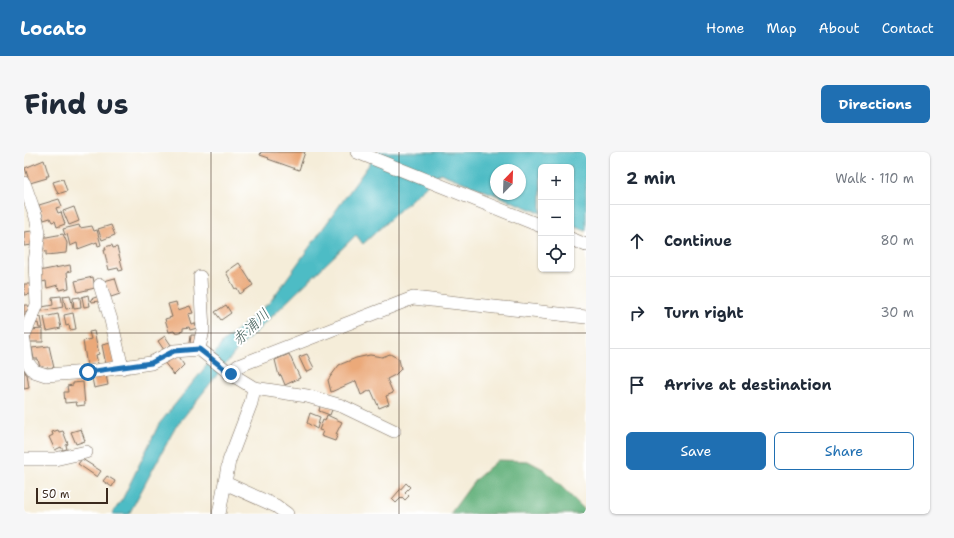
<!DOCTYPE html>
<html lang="en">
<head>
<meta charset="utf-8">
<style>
  :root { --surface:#fff; --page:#f6f6f7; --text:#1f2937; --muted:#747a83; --line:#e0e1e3; --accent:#1f6fb2 }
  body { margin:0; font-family:"Shantell Sans","Klee One",sans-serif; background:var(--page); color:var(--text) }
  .controls { position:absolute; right:12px; top:12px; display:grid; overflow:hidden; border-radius:6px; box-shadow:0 1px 3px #0004 }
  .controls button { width:36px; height:36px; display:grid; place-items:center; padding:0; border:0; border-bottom:1px solid var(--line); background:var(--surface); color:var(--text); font:20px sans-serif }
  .compass { position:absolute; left:466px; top:12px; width:36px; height:36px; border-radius:50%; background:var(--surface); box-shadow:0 1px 3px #0004; rotate:23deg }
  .scale { position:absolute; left:12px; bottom:10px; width:72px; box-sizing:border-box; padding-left:4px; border:2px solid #3b2a1e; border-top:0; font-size:11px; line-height:14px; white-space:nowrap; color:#3b2a1e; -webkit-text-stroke:3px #fff; paint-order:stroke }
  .stop { position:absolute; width:12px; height:12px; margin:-9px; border:3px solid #1f6fb2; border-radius:50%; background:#fff }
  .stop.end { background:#1f6fb2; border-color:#fff; box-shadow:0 1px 4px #0008 }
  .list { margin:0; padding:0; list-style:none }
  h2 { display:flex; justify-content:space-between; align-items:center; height:52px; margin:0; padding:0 16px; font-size:17px }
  h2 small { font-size:13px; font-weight:400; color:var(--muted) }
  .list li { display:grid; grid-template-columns:26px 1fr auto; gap:12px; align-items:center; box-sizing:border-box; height:72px; padding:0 16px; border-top:1px solid var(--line) }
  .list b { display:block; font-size:15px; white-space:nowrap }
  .list em { font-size:13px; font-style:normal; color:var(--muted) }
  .actions { display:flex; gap:8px; padding:12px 16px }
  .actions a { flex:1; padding:9px 0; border:1px solid var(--accent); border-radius:6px; text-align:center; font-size:14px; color:var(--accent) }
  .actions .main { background:var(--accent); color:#fff }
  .icon { flex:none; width:22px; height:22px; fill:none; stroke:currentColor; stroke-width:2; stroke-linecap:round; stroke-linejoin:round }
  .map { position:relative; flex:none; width:562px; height:362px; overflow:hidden; border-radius:6px }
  header { display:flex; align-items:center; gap:24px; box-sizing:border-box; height:56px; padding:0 20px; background:var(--accent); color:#fff }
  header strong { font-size:19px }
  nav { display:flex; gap:22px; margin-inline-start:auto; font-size:14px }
  .intro { display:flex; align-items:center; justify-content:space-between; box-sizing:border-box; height:96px; padding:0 24px }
  h1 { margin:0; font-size:28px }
  .button { padding:10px 18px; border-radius:6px; background:var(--accent); color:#fff; font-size:14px; font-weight:700 }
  main { display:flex; gap:24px; padding:0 24px }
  aside { flex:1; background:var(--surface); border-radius:6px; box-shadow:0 1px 3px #0004 }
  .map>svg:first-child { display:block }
</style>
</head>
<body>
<header>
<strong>Locato</strong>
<nav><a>Home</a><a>Map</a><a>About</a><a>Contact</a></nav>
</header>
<div class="intro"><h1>Find us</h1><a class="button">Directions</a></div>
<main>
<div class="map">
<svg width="562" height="362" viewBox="0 0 562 362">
  <rect width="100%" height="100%" fill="#fff"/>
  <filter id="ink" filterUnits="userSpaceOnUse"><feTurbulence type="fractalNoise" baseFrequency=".025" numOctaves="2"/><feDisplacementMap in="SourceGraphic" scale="8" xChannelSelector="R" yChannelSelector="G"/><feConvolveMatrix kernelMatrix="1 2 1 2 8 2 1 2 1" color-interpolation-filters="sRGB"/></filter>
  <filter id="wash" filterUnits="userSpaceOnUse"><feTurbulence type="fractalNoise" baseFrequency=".012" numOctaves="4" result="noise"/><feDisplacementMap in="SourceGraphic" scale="16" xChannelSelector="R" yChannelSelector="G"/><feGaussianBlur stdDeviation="0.9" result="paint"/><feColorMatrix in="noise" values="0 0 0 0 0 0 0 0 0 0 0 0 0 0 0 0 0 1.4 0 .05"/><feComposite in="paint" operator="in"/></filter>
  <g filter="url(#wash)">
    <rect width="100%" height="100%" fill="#f5edd9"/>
    <path fill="#63b17b" stroke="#4f6e4c" d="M474,308l30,1 17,9 41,41v3h-136l25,-34z"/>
    <path fill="#4ebcc5" stroke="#447372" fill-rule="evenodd" d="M354,0h208v79l-15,-6v-58h-30v46l-101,-40 -77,71 -7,-9 -120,116 -61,77 -46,86h-17l11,-16 36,-74 48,-59 15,-22 48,-41zM472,18h24v24h-24z"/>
    <g id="blocks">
      <path fill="#eba979" d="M237,0h44l-6,18 -31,-11 1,-1 -9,-3z
        M20,8l5,16h-3l1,2 -17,5 -5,-15z
        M39,27l4,12 -9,3 -5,-12z
        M35,47l3,7 -6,2 2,5 3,-1 4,12 -8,3 -2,-6 -3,1 -2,-4 -6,2 -5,-15z
        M50,55l5,14 -10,4 -6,-14z
        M55,73l1,3 12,-2 2,5 3,-1 4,15 -3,1 -1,-4 -19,7 -1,-6 -7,3 -3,-12 -2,1 -2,-6z
        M87,73l4,10 -13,5 -4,-11z
        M8,79l1,14 -9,1v-14z
        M39,82l4,9 -1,10 -20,2v-4l-4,1v-2l2,-1 -3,-11z
        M88,93l1,3 4,-1 6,23 -4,1 -1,-3 -9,2 -5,-20h2l-1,-3z
        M215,111l14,22 -13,9 -3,-6 -2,1 -9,-17z
        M46,113l1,6 -4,1 2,16 -10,2 -1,-5 -11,3 -1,-7 -4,1 -3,-11z
        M69,125l2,11 -17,4 -3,-11z
        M91,126l5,16 -9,3 -7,-16z
        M0,132h6l1,10 -7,1z
        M46,143l3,13 -7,1 -3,-13z
        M64,143l2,11 -6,1 -2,-10z
        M37,144l2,11 -21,4v-4l11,-2 -1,-8z
        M75,144l1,5 -8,1 -1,-3z
        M56,145l1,11 -7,1 -1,-11z
        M152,150l2,8 12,-4 3,7 -5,1 3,10 4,-1 2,5 -7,2 -1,-3 -6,1v3l-8,2 -1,-2 -5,1 -4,-13 7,-2 -4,-13z
        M0,153h4l1,6h-3v4h-2z
        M202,153l5,8 -10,7 -6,-8z
        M49,161l3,16 -6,1 -1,-5 -3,1 -2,-11z
        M34,162l3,14 -14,3 -3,-14z
        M17,165l2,11h-4l-1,-5 -3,1 -1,-5z
        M19,177v13h-13v-12z
        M70,179l5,23 -3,1 2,9 -11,2 -4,-25 8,-2 -2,-7z
        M167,183h7l-1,10 -7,-1z
        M141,184l6,9 -7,5 -6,-9z
        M87,191l5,21 -10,1 -4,-20z
        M25,194l5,22h-14l-2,-9h-4l-2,-11z
        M152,202l8,11 -10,10 -10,-13z
        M265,202l11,24 -15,7 -4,-10 -2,1 -4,-16z
        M283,202l7,14 -8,4 -7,-15z
        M366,202l9,5 2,10 -6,6 -8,4 6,14 -7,3 3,8 -10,4 -8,-18 -10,5 -5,-14 -25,11 -3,-12 11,-15 17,-7 14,-3 12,2z
        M0,216l2,6h1l2,14 -5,1z
        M82,223l2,10 -14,3 -2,-10z
        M59,230l2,23 -8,1 -1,-4 -11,1 -1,-11h4l-1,-6 6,-1v-2z
        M296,254l13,1 -3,8 -11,-4z
        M286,261l10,4 -3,12 -10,-6z
        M303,263l15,7 -6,12h2l-3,7 -14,-5 2,-5 -4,-1 4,-10 2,1z
        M57,277l4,12 -9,3 -5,-12z
        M34,278l1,2 4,-1 5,13 -2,1 1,4 -4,1 -2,-3 -6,3 -6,-13 4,-2 -1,-3z
        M58,307l19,12 -4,6 -19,-13z
        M83,324l8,5 -3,6 -9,-6z
        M382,331l4,4 -5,5 4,4 -4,4 -3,-3 -6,6 -4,-4z"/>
    </g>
  </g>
  <g filter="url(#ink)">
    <use href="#blocks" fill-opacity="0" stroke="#7c6e5f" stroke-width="1"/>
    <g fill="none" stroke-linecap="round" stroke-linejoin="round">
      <defs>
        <path id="minor" d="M333,0l184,74
          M0,31l12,34 3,15 -4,30 2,43 -13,30
          M547,87l15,6
          M76,133l11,35 11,48
          M0,189l3,21 7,9 12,4 42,-3 63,-9 23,-12 25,-2 32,25 23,14 53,8 35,10 52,25
          M175,197l4,-19 -3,-53
          M207,222l7,-8 175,-68 173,19
          M0,307h31l31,-7
          M201,331l51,23 11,8
          M195,362l10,-53 22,-58 3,-15"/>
      </defs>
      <use href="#minor" stroke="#7c6e5f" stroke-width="14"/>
      <use href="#minor" stroke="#fff" stroke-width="13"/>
    </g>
  </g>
  <g fill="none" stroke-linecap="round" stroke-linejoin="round" filter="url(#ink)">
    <path stroke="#1f6fb2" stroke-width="5" d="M64,220l63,-9 23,-12 25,-2 32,25"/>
  </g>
  <path fill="none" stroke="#3b2a1e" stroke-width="1" stroke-opacity="0.55" d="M187,0v362M375,0v362M0,181h562"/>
  <g text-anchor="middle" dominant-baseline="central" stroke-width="4" stroke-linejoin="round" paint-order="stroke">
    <g font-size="15" font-style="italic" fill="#425d58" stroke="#fff">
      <text transform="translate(227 175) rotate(-44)">赤浦川</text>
    </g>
  </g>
</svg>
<div class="controls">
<button>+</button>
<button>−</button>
<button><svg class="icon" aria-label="locate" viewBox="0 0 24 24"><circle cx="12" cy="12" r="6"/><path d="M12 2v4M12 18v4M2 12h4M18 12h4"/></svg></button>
</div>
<svg class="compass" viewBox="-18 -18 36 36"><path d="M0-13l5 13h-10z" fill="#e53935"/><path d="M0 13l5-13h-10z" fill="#747a83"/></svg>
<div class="scale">50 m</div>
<div class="stop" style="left:64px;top:220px"></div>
<div class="stop end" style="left:207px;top:222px"></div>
</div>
<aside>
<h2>2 min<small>Walk · 110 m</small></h2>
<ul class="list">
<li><svg class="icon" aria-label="ahead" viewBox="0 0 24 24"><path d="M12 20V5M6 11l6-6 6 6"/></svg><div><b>Continue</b></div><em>80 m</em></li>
<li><svg class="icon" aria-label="right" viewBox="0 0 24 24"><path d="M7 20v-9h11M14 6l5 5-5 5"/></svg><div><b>Turn right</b></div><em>30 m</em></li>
<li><svg class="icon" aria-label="arrive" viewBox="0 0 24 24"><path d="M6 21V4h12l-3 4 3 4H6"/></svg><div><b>Arrive at destination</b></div></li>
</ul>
<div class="actions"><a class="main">Save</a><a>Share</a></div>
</aside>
</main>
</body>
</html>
